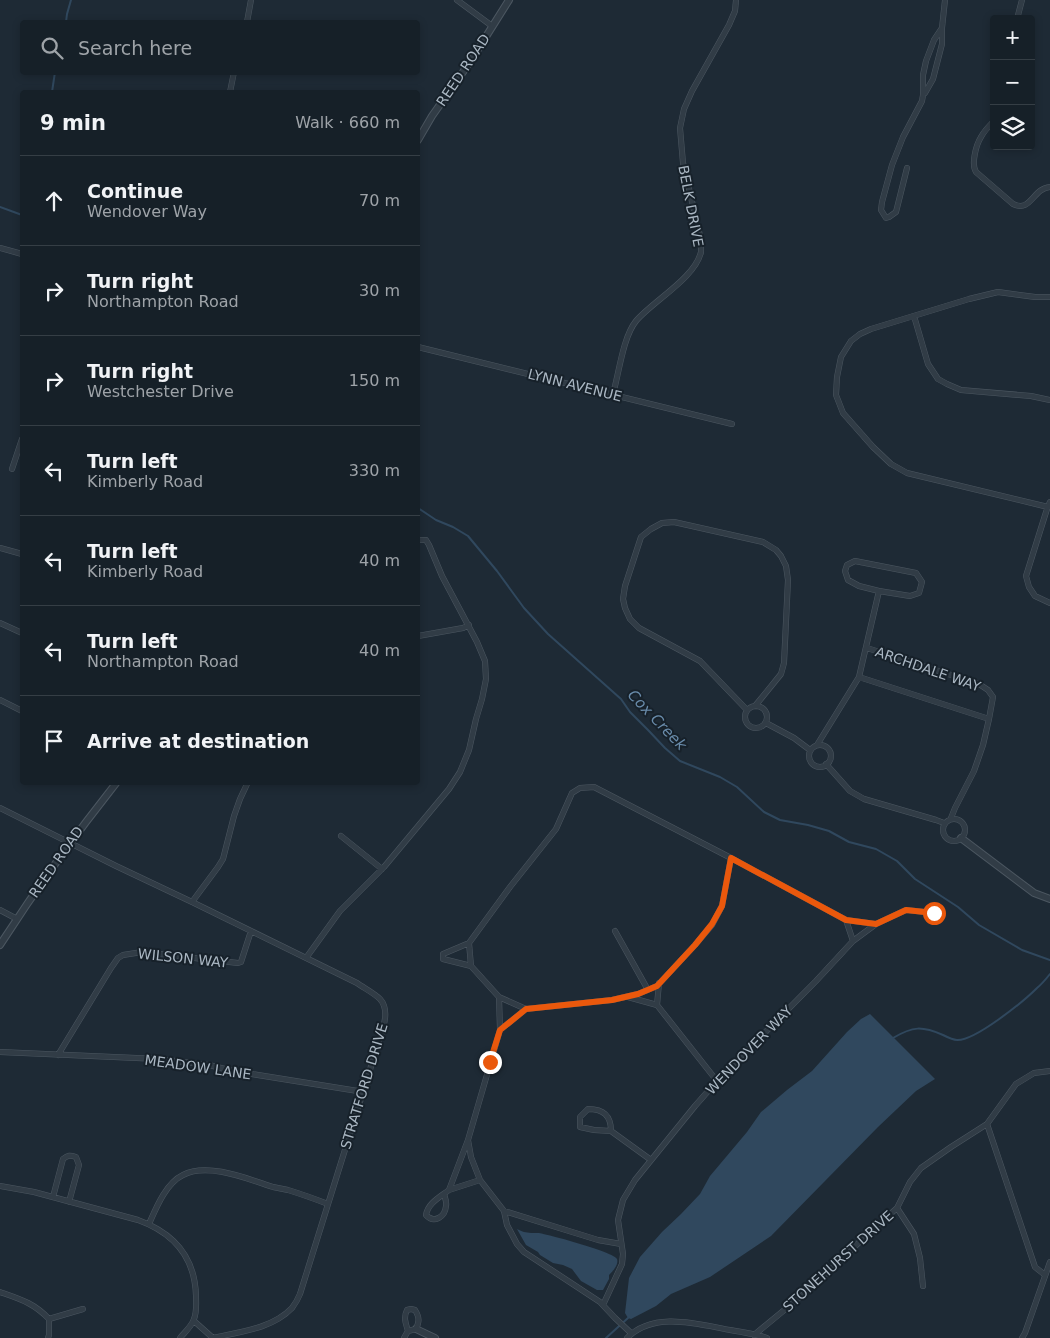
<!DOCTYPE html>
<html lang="en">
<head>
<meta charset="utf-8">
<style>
  :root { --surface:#162028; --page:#1f2830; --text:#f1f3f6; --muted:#9ea3a8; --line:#353e45 }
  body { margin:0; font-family:"DejaVu Sans",sans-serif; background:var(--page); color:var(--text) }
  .controls { position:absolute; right:15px; top:15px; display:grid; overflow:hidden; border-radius:5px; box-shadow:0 2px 8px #0003 }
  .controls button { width:45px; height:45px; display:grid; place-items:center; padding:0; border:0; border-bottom:1px solid var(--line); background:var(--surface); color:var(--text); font:25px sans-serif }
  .stop { position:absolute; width:15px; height:15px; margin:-11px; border:4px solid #ea580c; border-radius:50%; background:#fff }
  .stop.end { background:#ea580c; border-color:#fff; box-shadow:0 1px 5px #0008 }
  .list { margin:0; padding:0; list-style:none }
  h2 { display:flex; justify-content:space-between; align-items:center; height:65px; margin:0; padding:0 20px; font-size:21px }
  h2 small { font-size:16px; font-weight:400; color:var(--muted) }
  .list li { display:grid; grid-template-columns:32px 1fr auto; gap:15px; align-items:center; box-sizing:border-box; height:90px; padding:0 20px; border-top:1px solid var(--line) }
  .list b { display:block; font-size:19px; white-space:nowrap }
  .list p { margin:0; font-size:16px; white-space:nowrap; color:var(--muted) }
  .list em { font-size:16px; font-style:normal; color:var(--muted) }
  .icon { flex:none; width:28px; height:28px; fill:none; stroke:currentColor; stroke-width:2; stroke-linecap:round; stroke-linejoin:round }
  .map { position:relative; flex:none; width:1050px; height:1338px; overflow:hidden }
  .search { position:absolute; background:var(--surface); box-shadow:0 2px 8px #0003; left:20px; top:20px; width:400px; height:55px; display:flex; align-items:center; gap:12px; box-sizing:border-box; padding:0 18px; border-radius:5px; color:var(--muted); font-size:19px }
  .panel { position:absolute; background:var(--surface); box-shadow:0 2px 8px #0003; left:20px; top:90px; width:400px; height:695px; border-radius:5px }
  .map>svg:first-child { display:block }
</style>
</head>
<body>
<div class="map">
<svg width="1050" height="1338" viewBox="0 0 1050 1338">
  <rect width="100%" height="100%" fill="#1e2a35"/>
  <path fill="#30485e" d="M870,1014l65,65 -19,12 -38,36 -107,109 -61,41 -39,17 -15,12 -25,13 -3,-1 -3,-5 4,-35 11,-21 22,-25 19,-18 19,-20 10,-18 37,-44 14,-20 26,-22 25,-19 35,-39 14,-13z
    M517,1229c2,1 4,2 7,3 4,1 10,1 15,1 11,2 75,19 78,26 2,6 -5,13 -8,16v4l-6,11h-6l-16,-9 -9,-12 -9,-4 -10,-2 -13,-8 -2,-3 -12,-7z"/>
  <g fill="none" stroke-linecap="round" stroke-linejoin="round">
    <path stroke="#30485e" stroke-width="2" d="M66,22l1,-8 4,-14
      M52,92l3,-20
      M0,207l22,8
      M418,508l18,12 17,7 15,9 29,35 27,37 24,26 73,65 9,13 18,18 17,18 15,13 40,16 17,10 27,25 16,8 28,5 21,6 20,11 27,7 21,12 18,18 43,28 21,18 43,25 28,10
      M893,1038c20,-12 29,-12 50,-3 4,2 10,5 14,5 18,1 67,-39 80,-52 5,-4 9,-9 13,-14
      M606,1338l22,-20"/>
    <defs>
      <path id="minor" d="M457,0l35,26
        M1017,19l5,-19
        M247,22l4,-22
        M230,92l4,-20
        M925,93l8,-14 9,-35v-14
        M994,121c-5,5 -10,10 -13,16 -5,8 -10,27 -5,35l37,32c18,9 20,-16 37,-17
        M907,168l-11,44 -7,5 -3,1 -5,-8 1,-8 10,-37 11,-28 19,-36 1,-6v-20l3,-14 8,-21 8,-12 3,-28
        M0,248l22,6
        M914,316l14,48 10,15 9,5 14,6 70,6 19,4
        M418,347l314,77
        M613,394c6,-21 10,-57 23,-73 17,-20 59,-43 65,-69 0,-4 0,-8 0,-12l-18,-77 -3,-35 4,-19 8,-18 37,-66 6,-14 1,-11
        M12,469l10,-30
        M1050,502l-3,7 -21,67 3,11 6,9 15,7
        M1048,507l-141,-34 -16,-9 -18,-17 -30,-34 -7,-18 1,-18 4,-20 10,-16 9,-7 11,-5 98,-30 29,-7 37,5h15
        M0,548l22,6
        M0,623l22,10
        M418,636l45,-8 6,-3
        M867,648l112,36 9,6 5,7 -4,22 -6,26 -9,26 -19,37 -4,10
        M859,677l130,42
        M0,700l22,11
        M745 717a11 11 0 1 1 22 0a11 11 0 1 1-22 0Z
        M747,710l-47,-49 -61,-33 -9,-9 -5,-11 -2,-9 2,-13 16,-49 10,-8 11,-6 12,-1 89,20 13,8 5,6 5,10 2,14 -4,83 -3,11 -26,32
        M766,723l28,15 16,12
        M817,745l42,-68 20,-86 31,5 9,-3 3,-11 -6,-9 -61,-12 -8,4 -2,6 3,9 11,6 20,5
        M809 756a11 11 0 1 1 22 0a11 11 0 1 1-22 0Z
        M826,764l24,27 14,8 72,21 8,3
        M0,808l116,58 76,36 165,81c7,5 17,10 23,16 11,12 2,32 -2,45l-78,250c-2,5 -5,10 -8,14 -20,21 -53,24 -80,30
        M943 830a11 11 0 1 1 22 0a11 11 0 1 1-22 0Z
        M341,836l41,33
        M192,902l26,-35 5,-8 11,-43 6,-17 8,-17
        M0,910l17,9
        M846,920l30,4
        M615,931l33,59
        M469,943l-26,11v5l28,7
        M306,958l34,-47 44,-44 65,-78 11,-17 9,-22 7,-31 6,-20 4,-20 -1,-18 -8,-19 -35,-66 -13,-31 -3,-5h-8
        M659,983l-2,22 60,76
        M499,997l27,12 86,-9 26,-6 19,-8 38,-41 17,-20 10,-19 9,-48
        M628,997l29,8
        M500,1030l26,-21
        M0,1052l159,7 50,6 24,6 131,21
        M58,1055l53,-87 7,-10 5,-3 19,-3 96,11 3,-1 10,-31
        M588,1109c15,0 23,6 23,22l-17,-1 -14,-3v-10z
        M987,1124l48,143 10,8
        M611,1131l40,29
        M468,1140l-19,50 31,-10
        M0,1186l34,6 104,28c36,13 57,37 58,76 0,8 1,16 -2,23 -2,7 -10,14 -14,19
        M444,1194c1,4 3,8 2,12 -1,11 -12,18 -20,9 2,-12 14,-18 23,-25
        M53,1197l10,-38c5,-4 7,-4 13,-2l3,8 -10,37
        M897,1208l17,26 6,24 3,28
        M504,1211l94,29 23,4
        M149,1224c7,-16 17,-41 34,-49 25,-13 65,4 90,12 5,1 10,2 15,3 13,4 27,9 40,14
        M0,1292c20,7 34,11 49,27v16l-1,3
        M603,1305l19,-41 1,-10 -5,-34 5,-20 12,-20 60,-74 22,-25 99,-100 37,-40 23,-17 30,-14 29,3
        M49,1319l34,-10
        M194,1321l19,17
        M631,1333l-16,-15 -15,-16 -76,-50 -7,-8 -10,-19 -3,-14 -24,-31 -9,-23 -3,-17 32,-110 -1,-33 -28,-31 -2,-23 41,-56 46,-58 16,-36 8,-5 14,-1 137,71 115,62 7,21
        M754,1335l57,-47 57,-54 29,-26 13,-26 11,-14 30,-21 36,-23 29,-40 18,-11 16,-2
        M404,1338l4,-7 8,-2c3,-7 4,-11 -1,-19l-4,-1 -4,1c-4,8 -1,14 1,21
        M627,1338c27,-27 70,-14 103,-8 12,2 26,4 37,8
        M1022,1338l3,-5 25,-71"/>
      <path id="tertiary" d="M418,140l14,-24 38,-54 39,-62
        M961,838l73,55 16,6
        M0,945c36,-56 75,-110 117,-163
        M416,1329l19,9"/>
    </defs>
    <use href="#minor" stroke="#4c5761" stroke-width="6"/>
    <use href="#tertiary" stroke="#4c5761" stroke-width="8"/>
    <use href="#minor" stroke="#313c46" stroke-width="5"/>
    <use href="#tertiary" stroke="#313c46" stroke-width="6"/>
  </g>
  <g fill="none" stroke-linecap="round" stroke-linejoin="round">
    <path stroke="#ea580c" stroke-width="6" d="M490,1062l10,-32 26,-21 86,-9 26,-6 19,-8 38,-41 17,-21 10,-18 9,-48 115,62 30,4 30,-14 28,3"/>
  </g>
  <g text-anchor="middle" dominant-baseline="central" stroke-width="4" stroke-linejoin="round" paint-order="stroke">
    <g font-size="14" fill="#aab7c3" stroke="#17212a">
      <text transform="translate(463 70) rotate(-56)">REED ROAD</text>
      <text transform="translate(691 206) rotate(79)">BELK DRIVE</text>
      <text transform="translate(575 385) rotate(14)">LYNN AVENUE</text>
      <text transform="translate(928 669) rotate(19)">ARCHDALE WAY</text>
      <text transform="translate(56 862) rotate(-55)">REED ROAD</text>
      <text transform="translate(183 958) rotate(6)">WILSON WAY</text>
      <text transform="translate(749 1050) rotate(-46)">WENDOVER WAY</text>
      <text transform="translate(198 1067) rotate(8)">MEADOW LANE</text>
      <text transform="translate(364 1086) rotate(-73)">STRATFORD DRIVE</text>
      <text transform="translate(838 1261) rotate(-42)">STONEHURST DRIVE</text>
    </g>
    <g font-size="15" font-style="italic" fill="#698baa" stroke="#17212a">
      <text transform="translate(657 720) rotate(46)">Cox Creek</text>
    </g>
  </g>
</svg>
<div class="controls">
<button>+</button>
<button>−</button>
<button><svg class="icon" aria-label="layers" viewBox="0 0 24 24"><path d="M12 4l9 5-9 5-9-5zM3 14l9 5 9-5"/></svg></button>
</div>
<div class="stop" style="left:934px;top:913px"></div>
<div class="stop end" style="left:490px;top:1062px"></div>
<div class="search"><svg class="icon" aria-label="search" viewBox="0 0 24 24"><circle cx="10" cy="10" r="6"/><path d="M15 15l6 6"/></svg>Search here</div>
<section class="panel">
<h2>9 min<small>Walk · 660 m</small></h2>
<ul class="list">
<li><svg class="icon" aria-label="ahead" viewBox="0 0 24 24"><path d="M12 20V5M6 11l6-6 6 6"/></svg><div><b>Continue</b><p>Wendover Way</p></div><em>70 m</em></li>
<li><svg class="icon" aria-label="right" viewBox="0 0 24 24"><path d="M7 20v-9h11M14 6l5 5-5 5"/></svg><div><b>Turn right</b><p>Northampton Road</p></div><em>30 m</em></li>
<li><svg class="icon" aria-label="right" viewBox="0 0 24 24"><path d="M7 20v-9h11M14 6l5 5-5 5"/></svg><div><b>Turn right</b><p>Westchester Drive</p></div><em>150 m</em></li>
<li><svg class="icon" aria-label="left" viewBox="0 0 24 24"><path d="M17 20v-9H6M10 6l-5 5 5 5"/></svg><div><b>Turn left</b><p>Kimberly Road</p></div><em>330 m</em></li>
<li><svg class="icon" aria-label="left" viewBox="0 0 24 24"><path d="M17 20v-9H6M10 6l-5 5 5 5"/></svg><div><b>Turn left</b><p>Kimberly Road</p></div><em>40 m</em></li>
<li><svg class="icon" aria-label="left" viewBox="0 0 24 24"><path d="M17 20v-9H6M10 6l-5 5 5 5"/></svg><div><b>Turn left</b><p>Northampton Road</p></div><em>40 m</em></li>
<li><svg class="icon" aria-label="arrive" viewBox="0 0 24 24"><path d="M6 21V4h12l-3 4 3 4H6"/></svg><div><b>Arrive at destination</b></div></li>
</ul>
</section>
</div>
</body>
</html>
